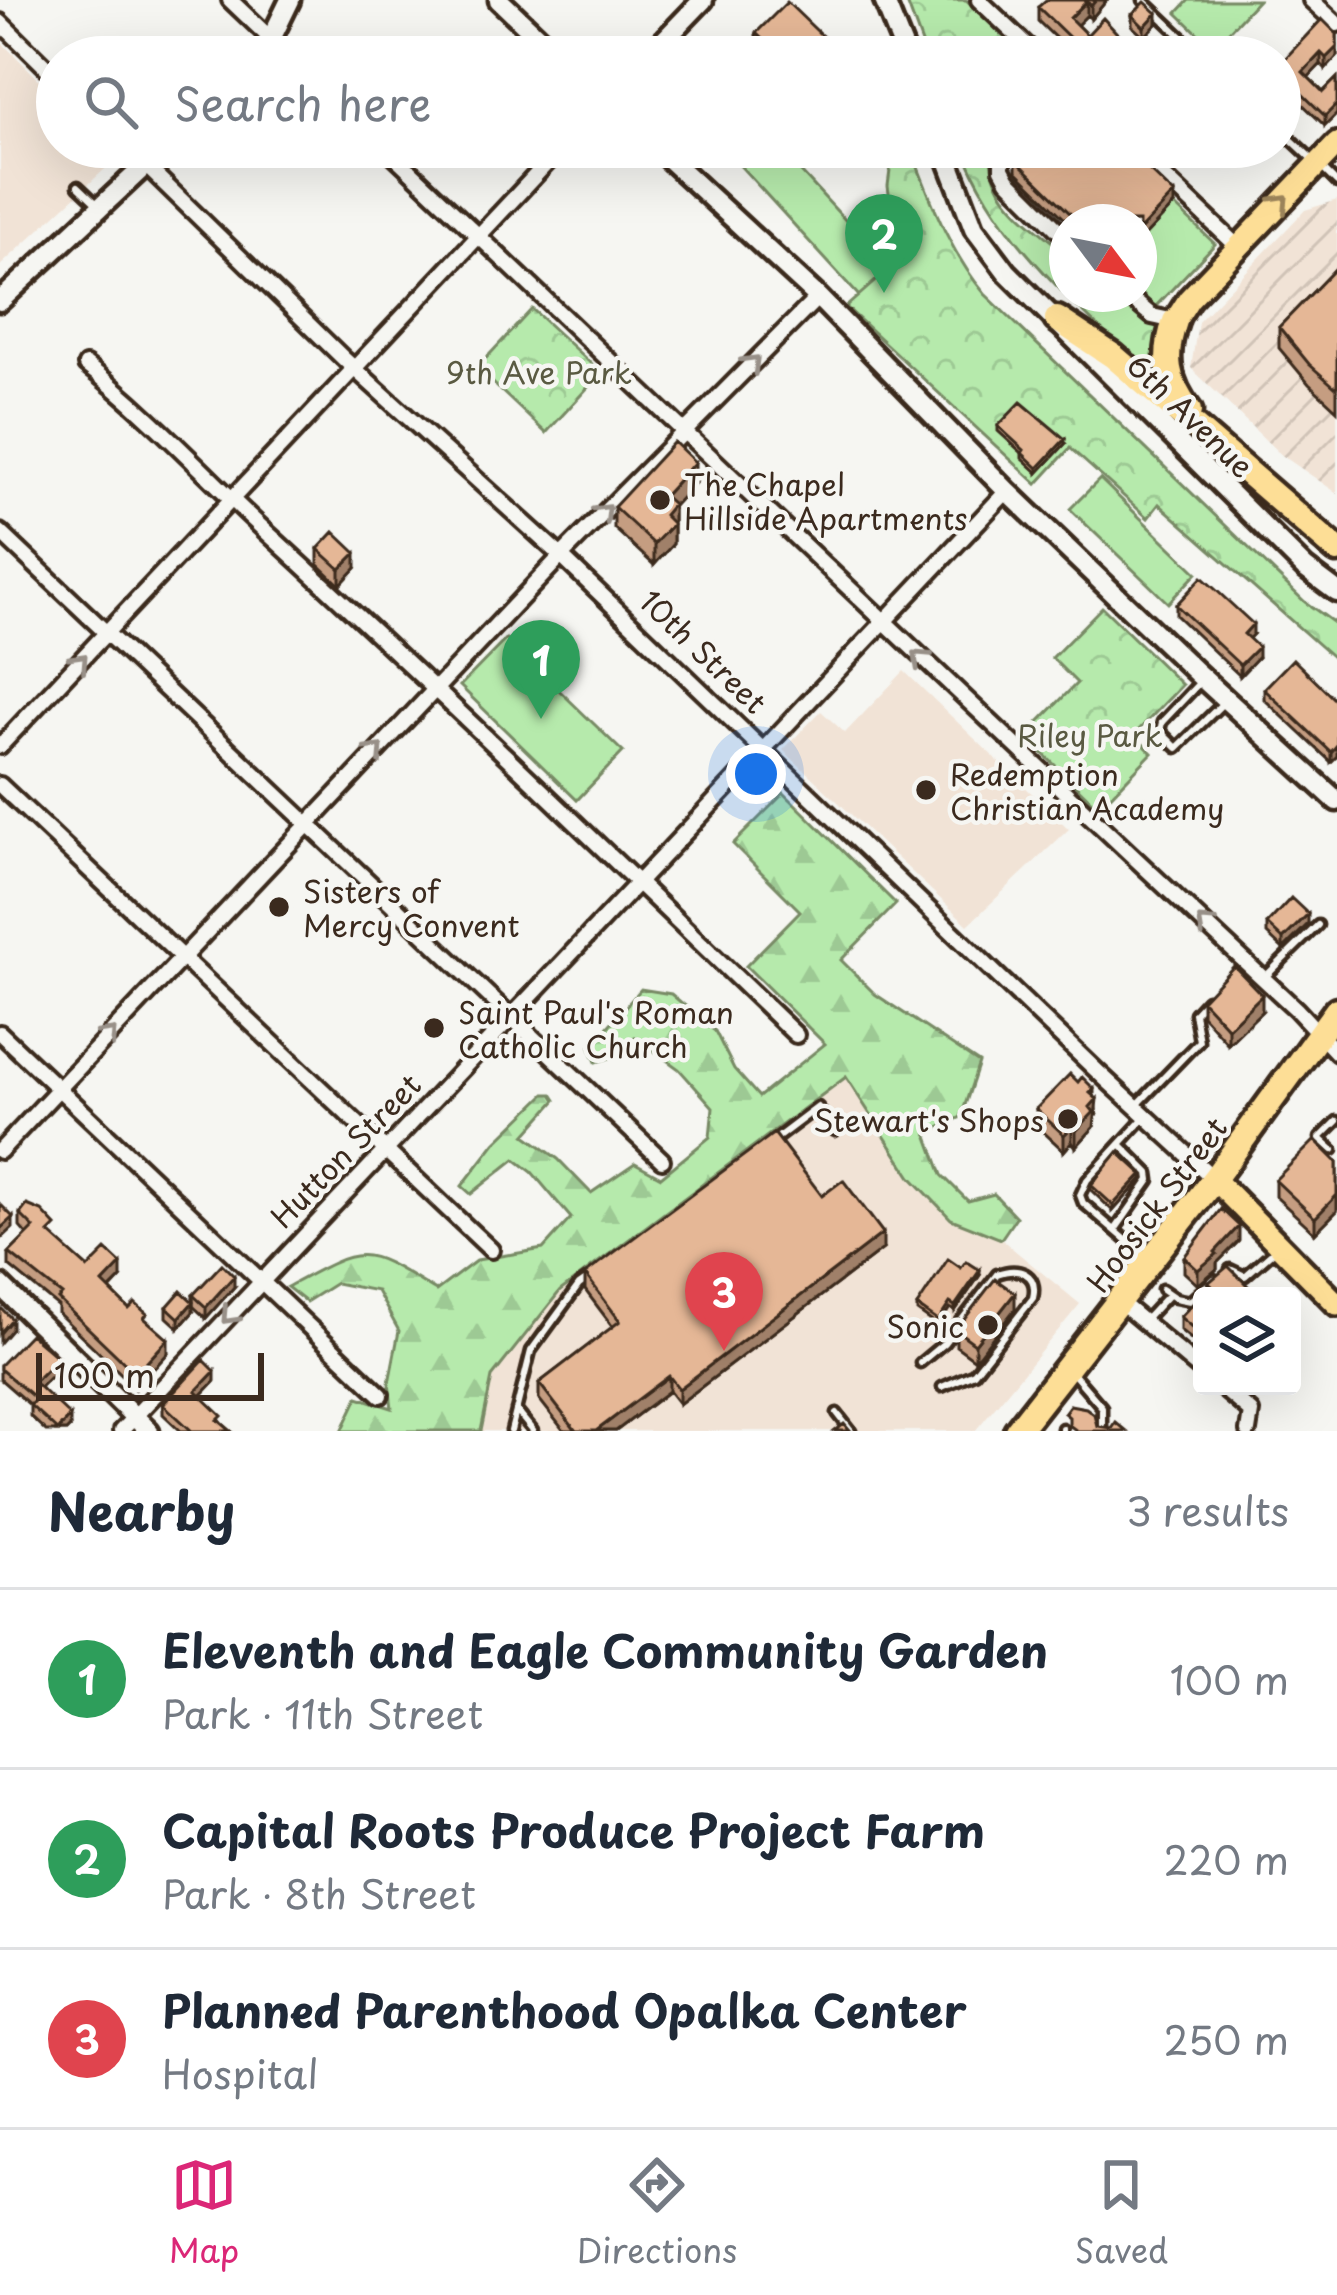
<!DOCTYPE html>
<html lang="en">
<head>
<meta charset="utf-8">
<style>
  :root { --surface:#fff; --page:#f6f6f7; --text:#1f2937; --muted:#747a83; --line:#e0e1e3; --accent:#db2777 }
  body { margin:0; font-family:"Playpen Sans",sans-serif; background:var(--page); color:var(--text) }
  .controls { position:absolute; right:36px; bottom:36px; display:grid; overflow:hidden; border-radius:12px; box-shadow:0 12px 48px #0002 }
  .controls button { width:108px; height:108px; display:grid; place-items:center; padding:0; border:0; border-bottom:3px solid var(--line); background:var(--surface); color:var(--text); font:60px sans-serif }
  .compass { position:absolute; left:1049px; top:204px; width:108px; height:108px; border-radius:50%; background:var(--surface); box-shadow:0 12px 48px #0002; rotate:122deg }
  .scale { position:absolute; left:36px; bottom:30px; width:228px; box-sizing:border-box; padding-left:12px; border:6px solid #3b2a1e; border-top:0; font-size:33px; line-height:42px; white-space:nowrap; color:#3b2a1e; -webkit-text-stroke:9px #f6f6f2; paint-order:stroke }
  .you { position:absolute; left:756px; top:774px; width:42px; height:42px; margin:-30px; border:9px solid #fff; border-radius:50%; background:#1a73e8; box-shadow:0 0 0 18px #1a73e833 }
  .badge { display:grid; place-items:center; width:78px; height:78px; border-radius:50%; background:var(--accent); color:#fff; font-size:39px; font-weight:700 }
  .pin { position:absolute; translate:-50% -99px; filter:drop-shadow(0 3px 6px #0008) }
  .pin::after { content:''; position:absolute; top:63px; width:42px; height:36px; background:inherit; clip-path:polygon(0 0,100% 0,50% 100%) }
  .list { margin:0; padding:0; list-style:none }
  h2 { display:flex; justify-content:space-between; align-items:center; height:156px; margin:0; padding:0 48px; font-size:51px }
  h2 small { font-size:39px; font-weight:400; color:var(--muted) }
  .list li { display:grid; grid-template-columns:78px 1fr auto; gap:36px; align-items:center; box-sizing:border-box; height:180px; padding:0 48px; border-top:3px solid var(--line) }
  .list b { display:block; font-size:45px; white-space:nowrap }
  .list p { margin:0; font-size:39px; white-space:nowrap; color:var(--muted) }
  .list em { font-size:39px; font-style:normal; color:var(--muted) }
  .icon { flex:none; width:66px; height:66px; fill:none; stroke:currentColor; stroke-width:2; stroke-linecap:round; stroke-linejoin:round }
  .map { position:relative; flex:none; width:1337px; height:1431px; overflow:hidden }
  .search { position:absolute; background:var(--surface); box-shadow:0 12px 48px #0002; left:36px; right:36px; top:36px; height:132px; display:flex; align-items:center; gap:30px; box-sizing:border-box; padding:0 42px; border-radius:66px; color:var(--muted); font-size:45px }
  .sheet { height:696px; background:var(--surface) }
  nav { display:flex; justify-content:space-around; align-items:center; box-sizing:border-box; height:168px; border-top:3px solid var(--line); background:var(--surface); font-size:33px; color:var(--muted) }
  nav a { display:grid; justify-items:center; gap:6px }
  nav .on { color:var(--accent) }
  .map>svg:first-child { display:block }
</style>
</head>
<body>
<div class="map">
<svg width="1337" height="1431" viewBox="0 0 1337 1431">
  <defs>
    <pattern id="industrial-furrows" width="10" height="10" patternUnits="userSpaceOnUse" patternTransform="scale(3)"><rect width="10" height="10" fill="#f1e3d6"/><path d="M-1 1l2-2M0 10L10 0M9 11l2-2" fill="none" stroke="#d0c3b7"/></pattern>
    <pattern id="forest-firs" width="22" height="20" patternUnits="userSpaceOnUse" patternTransform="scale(3)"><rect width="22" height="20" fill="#b6eaac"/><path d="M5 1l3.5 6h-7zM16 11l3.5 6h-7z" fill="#9dc994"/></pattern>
    <pattern id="park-crowns" width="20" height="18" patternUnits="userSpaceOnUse" patternTransform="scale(3)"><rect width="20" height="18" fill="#b6eaac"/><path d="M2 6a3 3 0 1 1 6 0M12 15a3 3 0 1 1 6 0" fill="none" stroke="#9dc994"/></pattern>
  </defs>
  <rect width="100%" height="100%" fill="#f6f6f2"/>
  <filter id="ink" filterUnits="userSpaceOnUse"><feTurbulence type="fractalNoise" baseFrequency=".00833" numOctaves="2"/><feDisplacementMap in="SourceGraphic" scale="24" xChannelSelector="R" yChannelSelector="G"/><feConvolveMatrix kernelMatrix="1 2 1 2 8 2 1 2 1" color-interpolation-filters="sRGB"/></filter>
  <g filter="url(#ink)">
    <path fill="#f1e3d6" d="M0,41l57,56v50h51l10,10 -118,109z
      M904,671l165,158 -101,96 -185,-175 38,-39 24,22z
      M846,1077l65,100 40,42 50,20 79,65 -105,127h-494l11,-54 68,-86z"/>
    <path fill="url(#industrial-furrows)" d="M1337,200v293l-57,-39 -89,-86 7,-46 107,-112z"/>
    <path fill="#b6eaac" stroke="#788a65" stroke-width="3" d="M1189,0h69l-45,48 -36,-35z
      M723,147h55l185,201 113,94 -35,36 -108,-101z
      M1174,205l41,39 -60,63 -16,-16v-40l5,4 5,-6 -9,-10z
      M1100,479l97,94 -29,30 -98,-94z
      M506,639l117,113 -46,48 -117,-114z"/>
    <path fill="url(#forest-firs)" stroke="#788a65" stroke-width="3" d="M784,793l112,111 -55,56 34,34 104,69 -18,54 -34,17 15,41 26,26 26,-7 22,23 -15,22 -50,-20 -40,-42 -65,-100 -286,214 -68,86 -11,54h-139l16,-34 34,11 -3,-25 10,-52 -22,-40 -41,-8 -30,19 -19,-15c79,-43 74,-42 149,4l41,-31 66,-11 28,-31 -39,-46 -17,-13 -44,35 -9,-8 33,-43 50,-49h7l4,6 -31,35 33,24 33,34 44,-30 26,14 49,-40 3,-30 -34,-38 -44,-32 -25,21 -14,4 -6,-15 51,-58 30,5 44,37 19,38 25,28 66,-53 -79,-78 54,-55 -67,-67z"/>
    <path fill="url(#park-crowns)" stroke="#788a65" stroke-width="3" d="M906,0h60l44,39 -4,7 11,11h-90z
      M893,147h17c21,53 38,103 75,147l320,308 32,23v36l-178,-157 -11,14 -78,-70 -33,36 -191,-177 52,-46 -10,-75z
      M962,147h30c-8,49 43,79 75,107v40h47l33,28 16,8 -4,49h-6c-72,-71 -154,-135 -191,-232z
      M532,309l69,64 -55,60 -69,-65z
      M1102,607l80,78 -48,50 18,18 -53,55 -74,-72 52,-53 -25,-25z"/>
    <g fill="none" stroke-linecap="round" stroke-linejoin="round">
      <defs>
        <path id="lane" d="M1143,0l60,57
          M1280,129l32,30
          M1322,168l15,15
          M78,186l19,18
          M1200,682l-38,40 -2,9 17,17 47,-46
          M1266,976l52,-51
          M1138,1104l61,-63 -5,-28 13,-14
          M1143,1119l-56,61 -7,15 3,8 63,54
          M773,1141l45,-34 17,24
          M1333,1150l-13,-12 17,-17
          M1115,1230l35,-50 -1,-7 -29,-29
          M1230,1269l15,7 32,-28
          M1162,1289l13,9 15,3 24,-22
          M1143,1322l26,-28
          M920,1363l24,-20 53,-69c21,-8 42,-1 36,24l-59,75 -32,14
          M1071,1371l31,36v21
          M516,1410l17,21
          M837,1413l14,18
          M1062,1428v3
          M511,1431l20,-80 48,-66 10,-7"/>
        <path id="street" d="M230,0l60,57
          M979,0l60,57
          M1311,0l26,24
          M0,22l57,56
          M127,147l218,213 216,196 537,516 116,107
          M385,147c303,288 605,577 911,862l41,44
          M1002,147v22l6,11 59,59
          M1133,147l105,100
          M1126,294l26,22 23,5
          M86,365c67,52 124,116 187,173 177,163 350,330 523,497
          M0,532l662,628
          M0,746l562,-599
          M0,785l491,465
          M0,1033l381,362
          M0,1151l561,-595 257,-259
          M1120,1302l82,69
          M1220,1386l31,26 -3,19
          M121,1431l886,-940"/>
        <path id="secondary" d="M499,0l60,57
          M884,0l23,57
          M256,57l15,-18 19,-39
          M648,57l55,-57
          M656,147l162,150 189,194 190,182 140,128
          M943,147l31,81 33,44 298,296 32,24
          M0,301l165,-154
          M0,1285l149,146"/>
        <path id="primary" d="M1175,321l14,-22 148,-155
          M1214,1179l123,125"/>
        <path id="highway" d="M1057,319l56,37 224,194
          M1175,321c-12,34 -9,61 14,90
          M1017,1431l197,-252 123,-169"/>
      </defs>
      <use href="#lane" stroke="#3b2a1e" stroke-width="15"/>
      <use href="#street" stroke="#3b2a1e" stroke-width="22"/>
      <use href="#secondary" stroke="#3b2a1e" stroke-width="27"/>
      <use href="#primary" stroke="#3b2a1e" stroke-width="30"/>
      <use href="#highway" stroke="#3b2a1e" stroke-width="33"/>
      <use href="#lane" stroke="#f6f6f2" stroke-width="6"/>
      <use href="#street" stroke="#f6f6f2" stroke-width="14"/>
      <use href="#secondary" stroke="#f6f6f2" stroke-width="18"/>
      <use href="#primary" stroke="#fdde96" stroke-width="21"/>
      <use href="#highway" stroke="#fdde96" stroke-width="24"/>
    </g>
    <path fill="#c59d81" stroke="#3b2a1e" stroke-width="3" d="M1107,0l-16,19 -4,-4 -10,10 10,10 52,22h-67v-3l-34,-33v-14z
      M1132,15l25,9 -13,13 -12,-11z
      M756,33l88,24h-85l-3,-3z
      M1337,34v23l-11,12 -5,-5 -13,13 15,15 14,-14v36l-12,12 -30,-29 -15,16v-49z
      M1159,147h21l-10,11z
      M1016,160l158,45 -35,37v-20h-71l-52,-51z
      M1337,267v143l-28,-26 -30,-36v-21z
      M998,426l67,18 -27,29 -16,-15v-5l-24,-22z
      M695,483l-22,24v37l-19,21 -40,-37v-21z
      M318,549l38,19 -16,17 -22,-21z
      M1176,605l77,29 -4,4 9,19 -18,19 -64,-61z
      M1264,689l73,13v54l-6,6 -67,-63z
      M1267,924h41l-25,25 -16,-15z
      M1202,1000l60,11 -34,33 -26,-29z
      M1094,1097l3,18 -3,3v9l-18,20 -4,-5 -8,9 -28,-26v-16z
      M1337,1162v49l-22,22 -40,-37v-16z
      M1142,1179l-29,32 -22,-21v-5z
      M822,1196l61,53 -204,155 -10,-13 -53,40h-52l-25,-32v-16l74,-56 -28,-37v-16z
      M20,1214l36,26 32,28 33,10 -11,12 19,19 18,12 21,32 -32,35 -78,-75v-7l-49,-40v-13l18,-18 -7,-8z
      M1239,1241l-22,22v6l-19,16 -14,-13v-15z
      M961,1268l19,7 -25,36 -5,-3 -12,18 -21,-15v-5z
      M1208,1283l50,13h-56v52l-22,-18v-13l28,-29z
      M234,1287l-28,31 -13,-12v-11z
      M167,1307l26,5 -14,16 -12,-11z
      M1015,1309l-40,51 -19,-14v-16z
      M0,1365l58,4 -18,18 30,40 -4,4h-20l-16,-15v-11l-30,-26z
      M215,1381l-14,15 21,27 9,8h-50l-18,-17v-10z"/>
    <path fill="#a08069" stroke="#3b2a1e" stroke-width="3" d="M1096,0h11l-16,19v-13z
      M1087,1v14l-17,17v-14z
      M1157,13v11l-13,13v-10z
      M1337,47v10l-11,12v-11z
      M1321,53v11l-18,19v-11z
      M1295,87v10l-15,16v-10z
      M1337,104v10l-12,12v-10z
      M1170,147h10l-10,11z
      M1174,194v11l-35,37v-11z
      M1065,439v5l-27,29v-5z
      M695,462v21l-22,24v37l-19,21v-21l10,-48z
      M356,553v15l-16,17v-16z
      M1253,624v10l-9,10v-10z
      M1258,647v10l-18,19v-11z
      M1337,745v11l-6,6v-10z
      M1308,914v10l-25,25v-10z
      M1262,995v16l-34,33v-16z
      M1094,1089v13l3,-3 -3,28 -18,20v-16l14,-38z
      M1072,1127v15l-8,9v-16z
      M1142,1174v5l-29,32v-6z
      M1337,1195v16l-22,22v-15z
      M13,1217v11l-13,12v-11z
      M1239,1226v15l-22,22v6l-19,16v-15z
      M883,1233v16l-204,155v-15z
      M121,1264v14l-18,18v-13z
      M980,1270v5l-25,36v-5z
      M234,1276v11l-28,31v-11z
      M1015,1293v16l-40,51v-16z
      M193,1302v10l-14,16v-10z
      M12,1319v10l-12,14v-10z
      M168,1339v14l-32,35v-14z
      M58,1358v11l-24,24v-11z
      M215,1371v10l-19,20v-10z
      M669,1376v15l-53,40h-20z
      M70,1416v11l-4,4h-9z"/>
    <path fill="#e5b796" stroke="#3b2a1e" stroke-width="3" d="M1046,0h50l-5,6 -4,-5 -17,17 17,17 16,-17 36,39h-58l-9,-9 4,-4 -38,-37z
      M787,2l57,55h-63l-25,-24z
      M1145,2l12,11 -13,14 -12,-12z
      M1322,19l15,15v13l-11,11 -5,-5 -18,19 20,20 14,-14v26l-12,12 -30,-29 -15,16v-39z
      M1195,47l11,10h-20z
      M1029,147h96l49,47 -35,37v-9h-60l-63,-62z
      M1337,267v122l-28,-25 -30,-37z
      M1021,402l44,37 -27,29 -16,-15 2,-3 -26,-24z
      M674,442l21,20 -31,34 9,8 -9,11 9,9 -19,20 -40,-37z
      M334,532l22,21 -16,16 -22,-20z
      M1202,577l51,47 -9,10 14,13 -18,18 -64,-60z
      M1293,659l44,43v43l-6,7 -67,-63z
      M1291,898l17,16 -25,25 -16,-15z
      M1234,966l28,29 -34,33 -26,-28z
      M1070,1074l8,8 4,-5 12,12 -4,4 7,6 -7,8 4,5 -18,19 -4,-4 -8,8 -28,-26z
      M774,1133l48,63 21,-16 40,53 -204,156 -10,-13 -73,55h-20l-37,-48 81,-62 -35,-47z
      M1315,1140l22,22v33l-22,23 -40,-38z
      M1118,1152l24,22 -29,31 -22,-20z
      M0,1204l13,13 -13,12z
      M27,1205l15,6 14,15 -7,7 39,35 18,-18 15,14 -18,19 26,26 6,-6 12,11 -3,4 24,21 -32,35 -78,-75 4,-4 -53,-42 25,-25 -14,-14z
      M1221,1209l18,17 -24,26 2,2 -19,16 -14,-13z
      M948,1259l13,9 5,-7 14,9 -25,36 -5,-3 -12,18 -21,-15z
      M222,1264l12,12 -28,31 -13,-12z
      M1228,1266l30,30h-56v40l-22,-19 31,-32 -3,-2z
      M995,1279l20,14 -40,51 -19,-14z
      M181,1291l12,11 -14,16 -12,-11z
      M0,1307l12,12 -12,14z
      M30,1334l28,24 -24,24 36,34 -13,14 -27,-25 6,-6 -36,-30v-4z
      M204,1360l11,11 -19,20 26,25 -4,4 13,11h-39l-29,-27z
      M1070,1405l16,3 8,6 3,12 14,2 4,-6 11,9h-49l-8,-6v-8l-5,-4z
      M844,1424l6,7h-15z"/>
    <defs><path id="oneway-chevron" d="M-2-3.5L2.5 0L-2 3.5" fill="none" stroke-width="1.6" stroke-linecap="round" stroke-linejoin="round" transform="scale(3)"/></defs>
    <use stroke="#9c845a" href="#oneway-chevron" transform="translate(1281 202) rotate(-46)"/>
    <g stroke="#989088">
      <use href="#oneway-chevron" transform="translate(752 363) rotate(-45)"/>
      <use href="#oneway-chevron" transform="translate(604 512) rotate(-45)"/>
      <use href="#oneway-chevron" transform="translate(920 658) rotate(-137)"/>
      <use href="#oneway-chevron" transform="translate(80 661) rotate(-47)"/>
      <use href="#oneway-chevron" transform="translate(376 751) rotate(-47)"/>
      <use href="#oneway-chevron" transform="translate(1205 924) rotate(-137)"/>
      <use href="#oneway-chevron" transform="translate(109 1035) rotate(-47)"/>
      <use href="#oneway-chevron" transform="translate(229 1316) rotate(133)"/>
    </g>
  </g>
  <g fill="#3b2a1e" stroke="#f6f6f2" stroke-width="4.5">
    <circle cx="660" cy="500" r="12"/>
    <circle cx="926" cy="790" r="12"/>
    <circle cx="279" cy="907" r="12"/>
    <circle cx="434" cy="1028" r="12"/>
    <circle cx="1068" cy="1119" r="12"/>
    <circle cx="988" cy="1325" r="12"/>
  </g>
  <g text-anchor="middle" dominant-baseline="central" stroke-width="9" stroke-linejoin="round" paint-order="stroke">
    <g font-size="30" fill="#5a5a42" stroke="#f6f6f2">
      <text x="539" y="371">9th Ave Park</text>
      <text x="1090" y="734">Riley Park</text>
    </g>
    <g font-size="30" fill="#3b2a1e" stroke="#f6f6f2">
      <text transform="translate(1191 415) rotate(44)">6th Avenue</text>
      <text transform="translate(704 651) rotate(44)">10th Street</text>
      <text transform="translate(345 1150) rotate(-46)">Hutton Street</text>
      <text transform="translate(1156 1204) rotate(-53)">Hoosick Street</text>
    </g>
    <g font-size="30" fill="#3b2a1e" stroke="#f6f6f2" text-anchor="start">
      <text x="684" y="483">The Chapel<tspan x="684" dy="34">Hillside Apartments</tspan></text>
      <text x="950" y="773">Redemption<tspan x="950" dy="34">Christian Academy</tspan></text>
      <text x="303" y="890">Sisters of<tspan x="303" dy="34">Mercy Convent</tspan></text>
      <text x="458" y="1011">Saint Paul's Roman<tspan x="458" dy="34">Catholic Church</tspan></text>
      <text x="1044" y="1119" text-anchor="end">Stewart's Shops</text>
      <text x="964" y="1325" text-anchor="end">Sonic</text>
    </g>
  </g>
</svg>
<div class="controls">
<button><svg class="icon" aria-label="layers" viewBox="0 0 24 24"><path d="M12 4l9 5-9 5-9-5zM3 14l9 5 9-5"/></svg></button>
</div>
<svg class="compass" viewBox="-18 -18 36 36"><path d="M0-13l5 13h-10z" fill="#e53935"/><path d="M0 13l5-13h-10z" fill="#747a83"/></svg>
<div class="scale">100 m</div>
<div class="you"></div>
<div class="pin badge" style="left:541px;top:719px;background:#2e9e5b">1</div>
<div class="pin badge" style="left:884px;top:293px;background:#2e9e5b">2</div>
<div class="pin badge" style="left:724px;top:1351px;background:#e0444e">3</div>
<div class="search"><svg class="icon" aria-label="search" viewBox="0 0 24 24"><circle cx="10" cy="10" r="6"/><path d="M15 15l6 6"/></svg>Search here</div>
</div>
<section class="sheet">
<h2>Nearby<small>3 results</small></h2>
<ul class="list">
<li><span class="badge" style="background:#2e9e5b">1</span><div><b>Eleventh and Eagle Community Garden</b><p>Park · 11th Street</p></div><em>100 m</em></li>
<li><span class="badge" style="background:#2e9e5b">2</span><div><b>Capital Roots Produce Project Farm</b><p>Park · 8th Street</p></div><em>220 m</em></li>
<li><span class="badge" style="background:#e0444e">3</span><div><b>Planned Parenthood Opalka Center</b><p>Hospital</p></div><em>250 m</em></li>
</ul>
</section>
<nav>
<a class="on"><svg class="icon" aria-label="map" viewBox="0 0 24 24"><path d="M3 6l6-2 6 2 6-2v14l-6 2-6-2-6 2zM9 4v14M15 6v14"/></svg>Map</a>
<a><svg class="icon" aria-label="directions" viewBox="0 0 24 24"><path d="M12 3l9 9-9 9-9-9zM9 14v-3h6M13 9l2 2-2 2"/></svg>Directions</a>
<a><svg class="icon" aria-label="saved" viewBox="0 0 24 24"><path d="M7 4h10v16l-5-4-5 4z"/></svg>Saved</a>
</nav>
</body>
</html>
